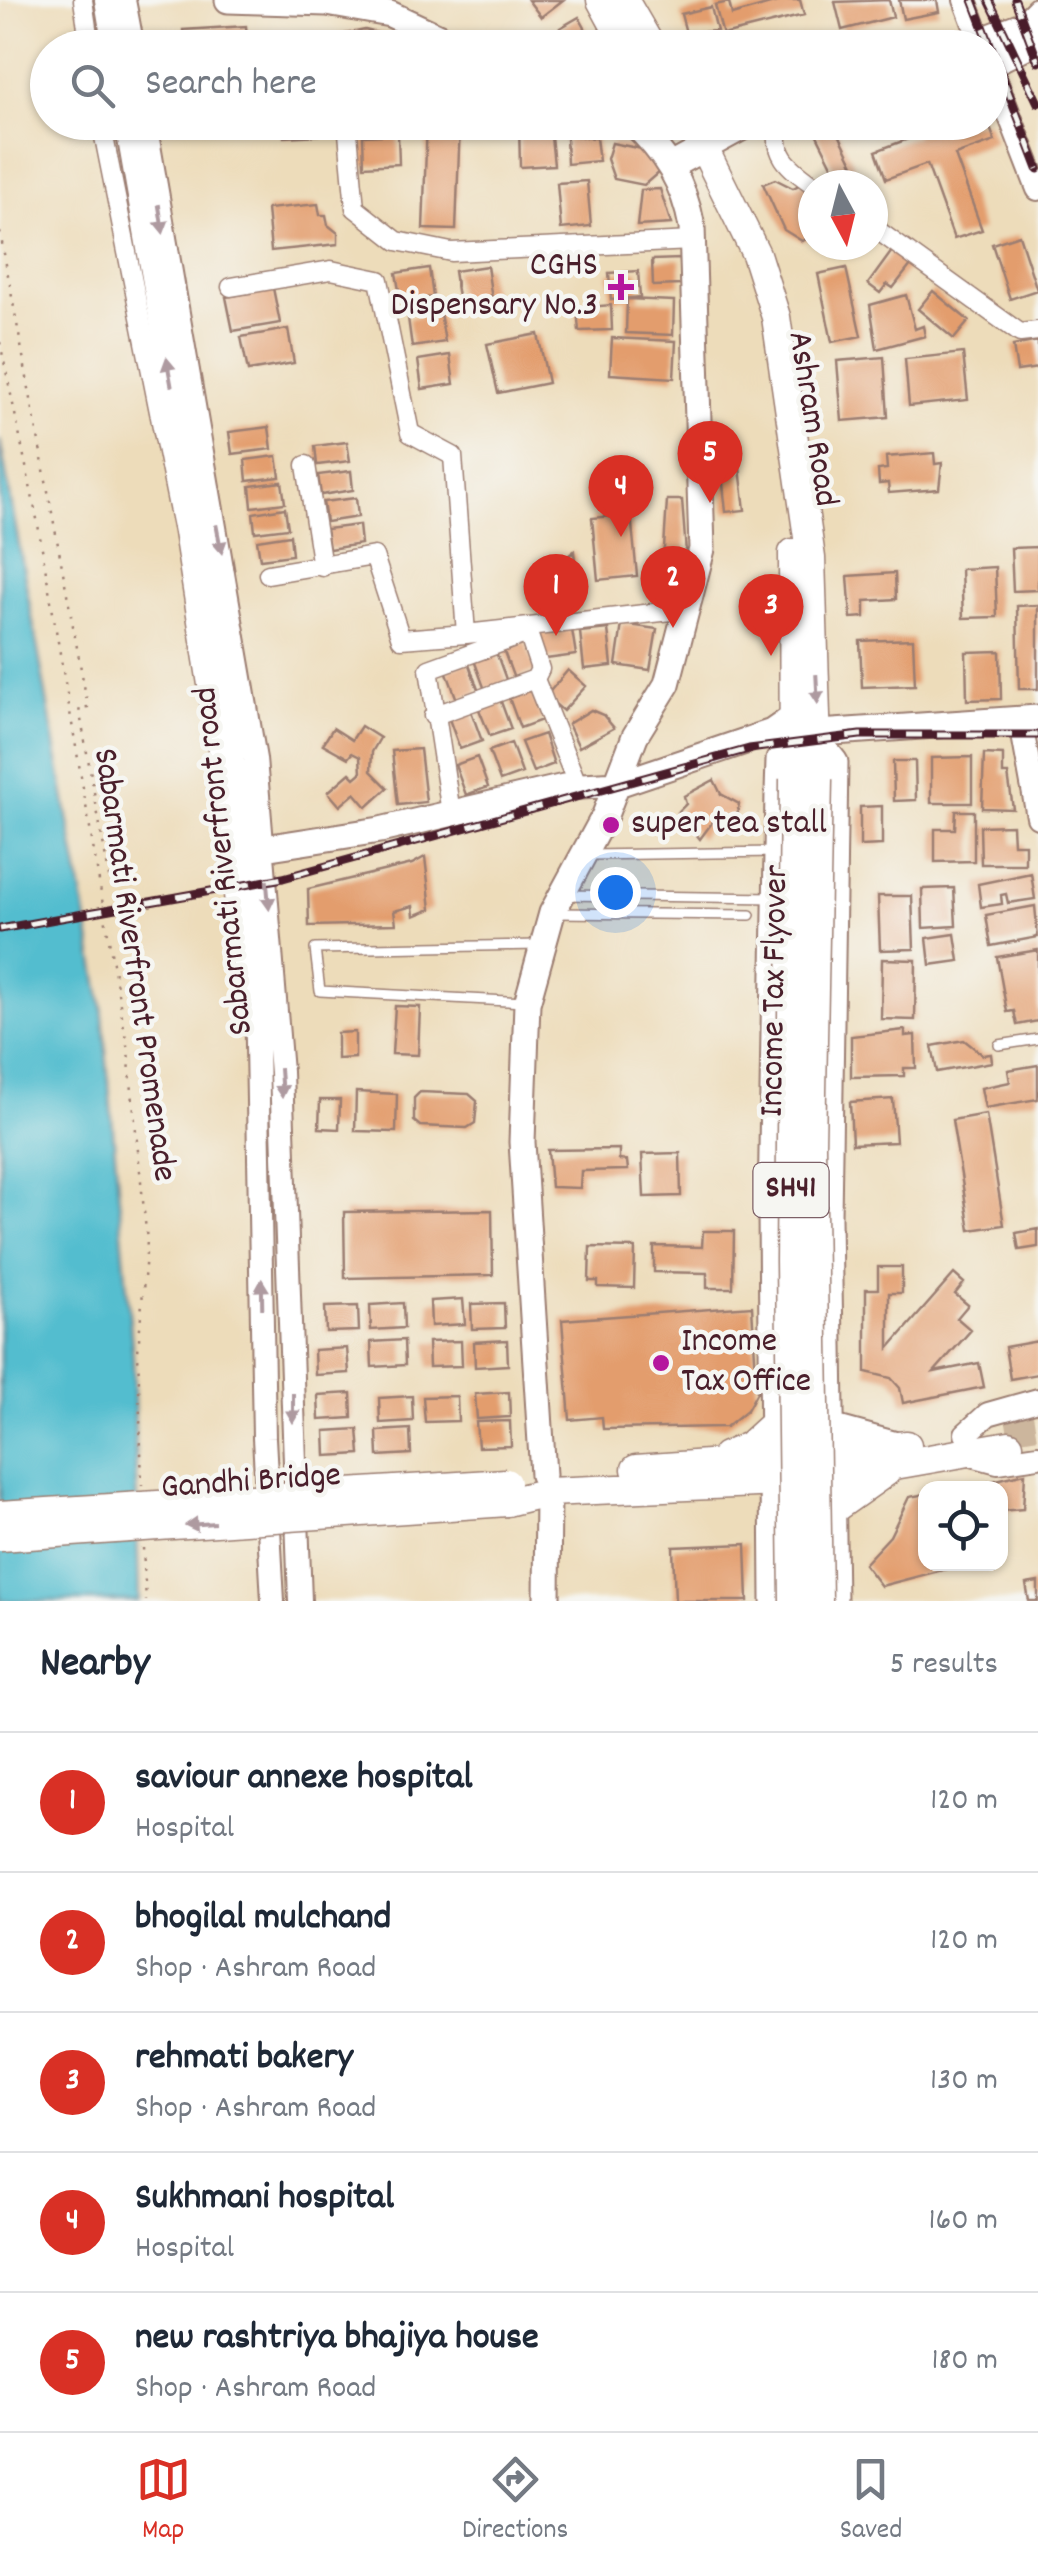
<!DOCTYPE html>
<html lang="en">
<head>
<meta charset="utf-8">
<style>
  :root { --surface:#fff; --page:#f6f6f7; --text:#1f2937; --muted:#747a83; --line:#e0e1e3; --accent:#d93025 }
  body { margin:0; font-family:Dekko,sans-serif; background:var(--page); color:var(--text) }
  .controls { position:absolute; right:30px; bottom:30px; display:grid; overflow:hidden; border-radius:20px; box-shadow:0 2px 8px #0004 }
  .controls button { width:90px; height:90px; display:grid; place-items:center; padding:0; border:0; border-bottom:2px solid var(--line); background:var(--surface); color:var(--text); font:50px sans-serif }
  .compass { position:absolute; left:798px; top:170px; width:90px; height:90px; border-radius:50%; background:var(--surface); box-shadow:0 2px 8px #0004; rotate:173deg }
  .you { position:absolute; left:615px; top:892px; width:35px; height:35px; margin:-25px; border:8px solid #fff; border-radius:50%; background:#1a73e8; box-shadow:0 0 0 15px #1a73e833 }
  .badge { display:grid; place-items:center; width:65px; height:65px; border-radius:50%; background:var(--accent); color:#fff; font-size:32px; font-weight:700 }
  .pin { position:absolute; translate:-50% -82px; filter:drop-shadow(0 2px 5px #0008) }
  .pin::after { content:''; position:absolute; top:52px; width:35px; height:30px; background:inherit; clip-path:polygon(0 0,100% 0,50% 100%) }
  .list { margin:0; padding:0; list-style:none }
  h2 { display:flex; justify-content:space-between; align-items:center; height:130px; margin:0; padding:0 40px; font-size:42px }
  h2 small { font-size:32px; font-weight:400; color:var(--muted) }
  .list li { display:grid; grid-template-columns:65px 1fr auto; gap:30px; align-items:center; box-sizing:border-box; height:140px; padding:0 40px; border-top:2px solid var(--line) }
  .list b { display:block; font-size:38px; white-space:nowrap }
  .list p { margin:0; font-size:32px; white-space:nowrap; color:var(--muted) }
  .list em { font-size:32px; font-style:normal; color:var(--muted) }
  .icon { flex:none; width:55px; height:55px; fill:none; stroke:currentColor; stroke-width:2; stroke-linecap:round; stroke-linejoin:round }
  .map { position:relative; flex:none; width:1038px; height:1601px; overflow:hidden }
  .search { position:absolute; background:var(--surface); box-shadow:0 2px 8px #0004; left:30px; right:30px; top:30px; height:110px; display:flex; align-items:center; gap:25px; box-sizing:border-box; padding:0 35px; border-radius:55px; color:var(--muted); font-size:38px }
  .sheet { height:830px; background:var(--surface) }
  nav { display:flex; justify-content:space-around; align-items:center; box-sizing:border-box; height:140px; border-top:2px solid var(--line); background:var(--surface); font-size:28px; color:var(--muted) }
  nav a { display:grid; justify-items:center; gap:5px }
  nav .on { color:var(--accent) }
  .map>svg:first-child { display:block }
</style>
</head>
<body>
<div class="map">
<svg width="1038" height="1601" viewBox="0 0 1038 1601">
  <rect width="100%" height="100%" fill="#f6f6f2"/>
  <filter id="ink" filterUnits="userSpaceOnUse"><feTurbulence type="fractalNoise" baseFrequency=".01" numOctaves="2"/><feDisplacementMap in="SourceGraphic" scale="20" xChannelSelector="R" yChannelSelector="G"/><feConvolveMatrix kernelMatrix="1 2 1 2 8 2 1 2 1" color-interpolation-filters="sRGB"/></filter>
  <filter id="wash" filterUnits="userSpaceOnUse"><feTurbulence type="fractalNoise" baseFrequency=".0048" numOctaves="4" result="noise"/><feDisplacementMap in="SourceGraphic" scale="40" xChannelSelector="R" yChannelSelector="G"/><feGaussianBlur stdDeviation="2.25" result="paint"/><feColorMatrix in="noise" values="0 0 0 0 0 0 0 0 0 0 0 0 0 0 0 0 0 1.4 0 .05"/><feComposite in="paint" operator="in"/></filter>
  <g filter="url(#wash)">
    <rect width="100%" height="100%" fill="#eddcba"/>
    <path fill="#53bdcf" stroke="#4e6e7d" stroke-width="2.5" d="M0,440l102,565 31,353 6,243h-139z"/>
    <g id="blocks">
      <path fill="#e39d6d" d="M528,0h35l-22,17z
        M784,0h16l4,15 -81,20 -8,-30 14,-3 3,13z
        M889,0l4,17 -51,13 -7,-28z
        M899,0h38l2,12 -36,7z
        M711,7l6,24 -31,2 -5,-19z
        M579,17l17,31h-25l-11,-20z
        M246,26l2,22h-64l-1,-18z
        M365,30l33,8 1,10h-58l-1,-13z
        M325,41l1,7h-28l-1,-4z
        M283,122h35l1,13 -35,2z
        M427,122h33l-4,108 -33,-1z
        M833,122l21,43 -18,8 -21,-42z
        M911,122h32l2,5 43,-5 7,19 -40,14 27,75 -28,9 -27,-75 -41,15 -10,-28 40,-15z
        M519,124l31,3 4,38 -34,2z
        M398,134l1,30 -35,2 -1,-30z
        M566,135l30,3 3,23 -32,3z
        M612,143l30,6 18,22 -16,14 -30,-6 -7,-20z
        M775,179l18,9 12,-6 8,7v47l-11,5 -18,-11 -21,-46z
        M587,181l4,45 -30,3 -4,-46z
        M660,189l11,35 -34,2 4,-36z
        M318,204l2,11h6l2,10 10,8v11l-67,7 -4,-42z
        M1019,235l18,55 -27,9 -18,-55z
        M892,251l19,14 -18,23 -6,-4 -7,9 -12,-9z
        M680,259l1,26 -28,1 -1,-26z
        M487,266l5,33 -33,5 -5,-33z
        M429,268l4,29 -32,5 -5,-29z
        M846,268l15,68 -29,6 -14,-68z
        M638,271l2,26 -29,3 -2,-27z
        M273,288l7,35 -47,8 -7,-34z
        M933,291l36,30 -15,18 -36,-30z
        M906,295l9,34 8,-3 2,10 -48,13 -7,-44z
        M627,299l47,2 -1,34 -47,-2z
        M611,305l1,25 -33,1 -2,-23z
        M440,313l5,29 -33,5 -4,-29z
        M288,329l6,34 -46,8 -7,-34z
        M538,334l10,49 -50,10 -11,-49z
        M612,338l64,3 -2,37 -64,-4z
        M1038,341v27l-21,3 -4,-25z
        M963,353l5,47 -59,6 -4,-47z
        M450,355l4,29 -32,5 -4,-29z
        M884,357l4,60 -46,4 -5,-60z
        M269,427l3,22 -40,5 -3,-22z
        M736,434l9,76 -19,2 -8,-76z
        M347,442l3,19 -33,4 -2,-19z
        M934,453l1,11 7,-1 -3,26 -50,4 -1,-10 -9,1 -1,-14 9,-1 -1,-12z
        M277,456l3,21 -33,4 -2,-21z
        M351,471l2,19 -32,5 -3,-20z
        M282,482l3,21 -33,4 -2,-21z
        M356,498l2,19 -32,5 -3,-20z
        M667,500h15l4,53 -16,33 -11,4 -9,-1 14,-41z
        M285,508l3,20 -33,4 -2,-19z
        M631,514l6,62 -39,4 -6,-62z
        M359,525l2,19 -32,5 -3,-20z
        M290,535l2,20 -32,4 -3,-19z
        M1038,547v43l-25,1 -2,-43z
        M574,551l4,41 -50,-2z
        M995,567l2,50 -34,1 -2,-49z
        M895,573l1,26 -31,2v16l-14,1 -3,-42z
        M1038,605v84h-19l-2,-83z
        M622,624l35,5 -7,41 -34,-5z
        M608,629l4,37 -28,3 -4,-37z
        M572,630l4,25 -38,5 -4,-26z
        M913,639l2,46 -53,2 -2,-46z
        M525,641l11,30 -22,8 -11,-30z
        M1000,651l1,48 -34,1 -1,-48z
        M496,652l11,30 -22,8 -11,-30z
        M468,662l11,30 -22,8 -11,-30z
        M568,670l18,16 -23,25 -17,-15z
        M531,690l11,30 -22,8 -11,-30z
        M500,699l11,30 -21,7 -12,-29z
        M591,710l12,5 11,13 -35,19 -11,-23z
        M471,711l11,30 -22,8 -11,-30z
        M361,726l19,12 -8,14 -1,19 17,17 -21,19 -12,-14 -15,13 -12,-14 22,-19 5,5 6,-5 -1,-16 -8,-4 -4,5 -25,-14 10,-16 19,12z
        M544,734l10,30 -21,8 -12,-30z
        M511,743l11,30 -22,8 -11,-30z
        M420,749l6,53 -28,3 -6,-54z
        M984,754l19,1v19h5l5,35 -31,-1z
        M477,757l11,30 -22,8 -11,-30z
        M972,757v46h-41v-45z
        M893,761h22l1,39 -22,1z
        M714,780l7,14 18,10 -2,10 -20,2 -17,23 -22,-27 8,-8 -2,-8z
        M882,806v39l-22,1v-39z
        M956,811h18v50l-39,1v-33h20z
        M1012,825l1,19h12v20h-44l-1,-38z
        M425,857l6,52 -17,7 -1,-10 -19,5 2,13 -87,2 -1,-37 104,-25z
        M1031,873l4,26 -27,4 -2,-9 -5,1 1,9 -21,3 -3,-23z
        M954,888l2,38 -33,2 -1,-39z
        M878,896h34l2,53 -34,1z
        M1035,906l3,31 -47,9 -5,-31z
        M955,934l4,27 -29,4 -3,-27z
        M1038,950v71l-21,4 -3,-14 -7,1 -10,-55z
        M882,959l34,1 -1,60 -34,-1z
        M395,1006l25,1 -2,48 -26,-1z
        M905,1030v6l10,-1 1,33h-12v8l-53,1v-41z
        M355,1032v26l-18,1v-26z
        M964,1040l19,15 8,-1 1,8 -55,10 -5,-26z
        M1038,1065v34l-53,9 -4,-20 29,-6 -2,-12z
        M356,1092l41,2 -1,38 -41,-1z
        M420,1092l49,2 8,7 -2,22 -8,5 -47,-2 -6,-5v-23z
        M893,1099l3,43 -44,2 -2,-42z
        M320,1100h20l-1,29 -20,-1z
        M986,1114l18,111 -34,5 -18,-110z
        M619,1149v11l8,1 1,9 -47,1 -1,17 -29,-1 -3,-37z
        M680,1153l1,43 -37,1 -2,-43z
        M492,1210l1,65 -148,3 -1,-66z
        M1038,1229v18l-19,3 -3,-17z
        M703,1231h31l-1,57h-26v-15l-53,-1v-26l48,1z
        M590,1247l45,1 -1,40 -36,-1v-6h-9z
        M878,1267h24v26h-13v55l65,-74 10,9 -9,11 13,11 -11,13 14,12 -37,42 45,-9 5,24 -81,16 -3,-15 -9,-10 -25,-6v-83h12z
        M463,1299l2,25 -34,2 -1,-25z
        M403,1303l1,25 -33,2 -1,-25z
        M504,1303l1,25 -33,1 -1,-25z
        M358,1306l1,25 -33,1 -1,-25z
        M752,1306l5,86 -10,18 -21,17 -123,2 -1,-12 -32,3 -8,-100z
        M404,1340l1,25 -33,2 -1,-25z
        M507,1340l1,25 -33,2 -1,-25z
        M461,1341l1,25 -33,1 -1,-25z
        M1038,1341v33l-28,5 -5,-32z
        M347,1348l2,25 -34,2 -1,-25z
        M509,1392l1,25 -33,2 -2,-25z
        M351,1393l1,25 -33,2 -1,-25z
        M412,1396l1,25 -33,2 -1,-25z
        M457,1396l1,25 -33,1 -2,-25z
        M510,1421l1,25 -33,1 -2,-25z
        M358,1429l2,25 -34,2 -1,-25z
        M410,1429l1,25 -33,2 -1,-25z
        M1025,1473l-2,36 -23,2v-22h-41z
        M926,1494v70l35,1 -80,21 -17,-22 26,-28 19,-39z
        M746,1544l2,57h-73l-2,-54z
        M1038,1582v19h-9l-3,-17z"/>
    </g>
  </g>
  <g filter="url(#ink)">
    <use href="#blocks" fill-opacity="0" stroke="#9c7e72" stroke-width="2.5"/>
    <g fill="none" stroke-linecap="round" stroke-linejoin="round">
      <path stroke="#ccb69d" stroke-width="28" stroke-dasharray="28 14" stroke-linecap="butt" d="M1007,1429l31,-5"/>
      <defs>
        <path id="service" d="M590,855l185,-3
          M564,895l210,3
          M555,913l195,2
          M524,1002l-204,-11 -5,-42 226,-4
          M999,1045l39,-6"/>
        <path id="minor" d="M83,0l7,48
          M101,122l82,410 38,242 20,200 15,14
          M347,122l8,86 42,33 54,11 242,-11
          M780,122c-9,33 9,45 34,63
          M873,227l147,106 18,-2
          M231,287l100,-17 48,10 31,153 43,23 13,178 223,-25
          M306,465l16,102
          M268,574l106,-18 27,83 65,-5
          M433,716l102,-37
          M451,813l-22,-144 99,-36 12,36 -5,10 43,107"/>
        <path id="tertiary" d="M106,0l8,48
          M124,0l9,48
          M965,0l18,48
          M990,65l48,124
          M126,122l91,522 29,212 10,132 8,450 9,163
          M145,122l110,637 26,313 19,529
          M1020,718l18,99
          M966,1434l22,-20 50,-14
          M968,1454l30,8 40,-6"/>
        <path id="secondary" d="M228,0l99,3 63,11 73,34
          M961,48l63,-24 14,-14
          M990,64l48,-24
          M671,166l81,-44
          M819,733l219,-15
          M819,742l16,20 -7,456 6,383
          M264,848l116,-18 184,-43 54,-3 154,-52 20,-14
          M831,1427l62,17
          M543,1475l-21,-333 5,-139 25,-90 53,-98 30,-79 32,-52 35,-135 -10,-322c-8,-44 -27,-75 -60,-105
          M547,1601l1,-109
          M774,1601l-3,-391 7,-418 1,-32 15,-15"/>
        <path id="primary" d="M601,0l26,48
          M624,0l28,48
          M691,122l65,132 20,63 35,241 7,221
          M793,553l1,226
          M726,1456l23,-10 23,-21
          M636,1469l159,-11 112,-13
          M507,1502l41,-10 255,-11 206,-36
          M832,1510l54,-38"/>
      </defs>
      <use href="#service" stroke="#9c7e72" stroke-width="12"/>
      <use href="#minor" stroke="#9c7e72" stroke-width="21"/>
      <use href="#tertiary" stroke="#9c7e72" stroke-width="26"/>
      <use href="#secondary" stroke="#9c7e72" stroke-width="29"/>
      <use href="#primary" stroke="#9c7e72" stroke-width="31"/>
      <path stroke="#9c7e72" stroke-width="2.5" stroke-dasharray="2.5 8" stroke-linecap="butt" d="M0,232l88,475 -9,1 31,174
        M0,342l37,177 91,532 19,190 -9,111 4,133
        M143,1548l3,53"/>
      <use href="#service" stroke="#fff" stroke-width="9"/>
      <use href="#minor" stroke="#fff" stroke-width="18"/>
      <use href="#tertiary" stroke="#fff" stroke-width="22"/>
      <use href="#secondary" stroke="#fff" stroke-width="25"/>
      <use href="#primary" stroke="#fff" stroke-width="28"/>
      <defs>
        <path id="rail" d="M973,0l65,169
          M989,0l49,103
          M1015,0l23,62
          M0,929l283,-51 466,-129 111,-14h178"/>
      </defs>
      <use href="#rail" stroke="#4a1f2b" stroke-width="9"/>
      <use href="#rail" stroke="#f6f6f2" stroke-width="5" stroke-dasharray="15" stroke-linecap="butt"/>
      <defs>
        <path id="primary-bridge" d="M794,779l-4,482 4,340
          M818,779l-7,366 7,456
          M0,1515l506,-32
          M0,1537l507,-35"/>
      </defs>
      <use href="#primary-bridge" stroke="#9c7e72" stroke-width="31" stroke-linecap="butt"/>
      <use href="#primary-bridge" stroke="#fff" stroke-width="28"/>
    </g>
    <defs><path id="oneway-solid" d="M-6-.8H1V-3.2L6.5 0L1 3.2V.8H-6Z" transform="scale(2.5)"/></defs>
    <g fill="#ae9aa0">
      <use href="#oneway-solid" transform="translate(161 219) rotate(81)"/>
      <use href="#oneway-solid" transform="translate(169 372) rotate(-100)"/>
      <use href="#oneway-solid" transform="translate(219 539) rotate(79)"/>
      <use href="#oneway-solid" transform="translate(817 689) rotate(87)"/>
      <use href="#oneway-solid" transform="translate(268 895) rotate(85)"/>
      <use href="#oneway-solid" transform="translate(281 1083) rotate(86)"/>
      <use href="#oneway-solid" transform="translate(262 1294) rotate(-91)"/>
      <use href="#oneway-solid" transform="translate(293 1408) rotate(90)"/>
      <use href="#oneway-solid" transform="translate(200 1524) rotate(176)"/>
    </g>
  </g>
  <g fill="#b5179e" stroke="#f6f6f2" stroke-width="4">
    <path d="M616 272h10v10h10v10h-10v10h-10v-10h-10v-10h10z"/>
    <circle cx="611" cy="825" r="10"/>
    <circle cx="661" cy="1363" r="10"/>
  </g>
  <g text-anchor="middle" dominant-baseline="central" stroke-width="9" stroke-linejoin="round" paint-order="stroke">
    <rect fill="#f6f6f2" stroke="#7e6067" stroke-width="2.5" x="753.5" y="1163" width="75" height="54" rx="8"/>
    <g font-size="32" font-weight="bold" fill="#4a1f2b">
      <text x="791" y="1190">SH41</text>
    </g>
    <g font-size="35" fill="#4a1f2b" stroke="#f6f6f2" text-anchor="start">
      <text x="598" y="267" text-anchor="end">CGHS<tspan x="598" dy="40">Dispensary No.3</tspan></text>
      <text x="631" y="825">super tea stall</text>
      <text x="681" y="1343">Income<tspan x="681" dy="40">Tax Office</tspan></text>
    </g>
    <g font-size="35" fill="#4a1f2b" stroke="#f6f6f2">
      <text transform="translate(811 419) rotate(81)">Ashram Road</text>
      <text transform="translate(225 861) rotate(-96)">Sabarmati Riverfront road</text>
      <text transform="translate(133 965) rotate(82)">Sabarmati Riverfront Promenade</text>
      <text transform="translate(776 991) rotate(-89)">Income Tax Flyover</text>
      <text transform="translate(251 1483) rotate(-4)">Gandhi Bridge</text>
    </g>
  </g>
</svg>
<div class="controls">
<button><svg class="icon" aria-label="locate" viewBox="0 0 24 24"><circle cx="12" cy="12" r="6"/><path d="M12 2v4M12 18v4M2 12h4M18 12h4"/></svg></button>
</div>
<svg class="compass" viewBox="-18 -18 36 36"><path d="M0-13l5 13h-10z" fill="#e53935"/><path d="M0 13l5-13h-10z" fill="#747a83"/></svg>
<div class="you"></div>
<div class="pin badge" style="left:556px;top:636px">1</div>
<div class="pin badge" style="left:673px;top:628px">2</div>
<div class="pin badge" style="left:771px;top:656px">3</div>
<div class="pin badge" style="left:621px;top:537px">4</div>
<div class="pin badge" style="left:710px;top:503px">5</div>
<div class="search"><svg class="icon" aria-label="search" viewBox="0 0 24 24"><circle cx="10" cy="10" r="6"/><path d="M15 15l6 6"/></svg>Search here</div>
</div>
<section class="sheet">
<h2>Nearby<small>5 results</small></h2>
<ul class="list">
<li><span class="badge">1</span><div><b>saviour annexe hospital</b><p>Hospital</p></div><em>120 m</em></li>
<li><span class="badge">2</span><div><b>bhogilal mulchand</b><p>Shop · Ashram Road</p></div><em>120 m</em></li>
<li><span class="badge">3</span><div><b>rehmati bakery</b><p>Shop · Ashram Road</p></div><em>130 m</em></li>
<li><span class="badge">4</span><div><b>Sukhmani hospital</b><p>Hospital</p></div><em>160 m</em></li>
<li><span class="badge">5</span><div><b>new rashtriya bhajiya house</b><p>Shop · Ashram Road</p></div><em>180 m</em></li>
</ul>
</section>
<nav>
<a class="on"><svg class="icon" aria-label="map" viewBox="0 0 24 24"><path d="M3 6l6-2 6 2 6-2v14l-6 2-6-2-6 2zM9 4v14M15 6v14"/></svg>Map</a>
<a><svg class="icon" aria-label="directions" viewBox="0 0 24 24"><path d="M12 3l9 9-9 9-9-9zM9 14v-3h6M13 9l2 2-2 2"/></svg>Directions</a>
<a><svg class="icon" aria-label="saved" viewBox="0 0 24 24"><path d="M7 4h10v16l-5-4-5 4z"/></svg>Saved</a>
</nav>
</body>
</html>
